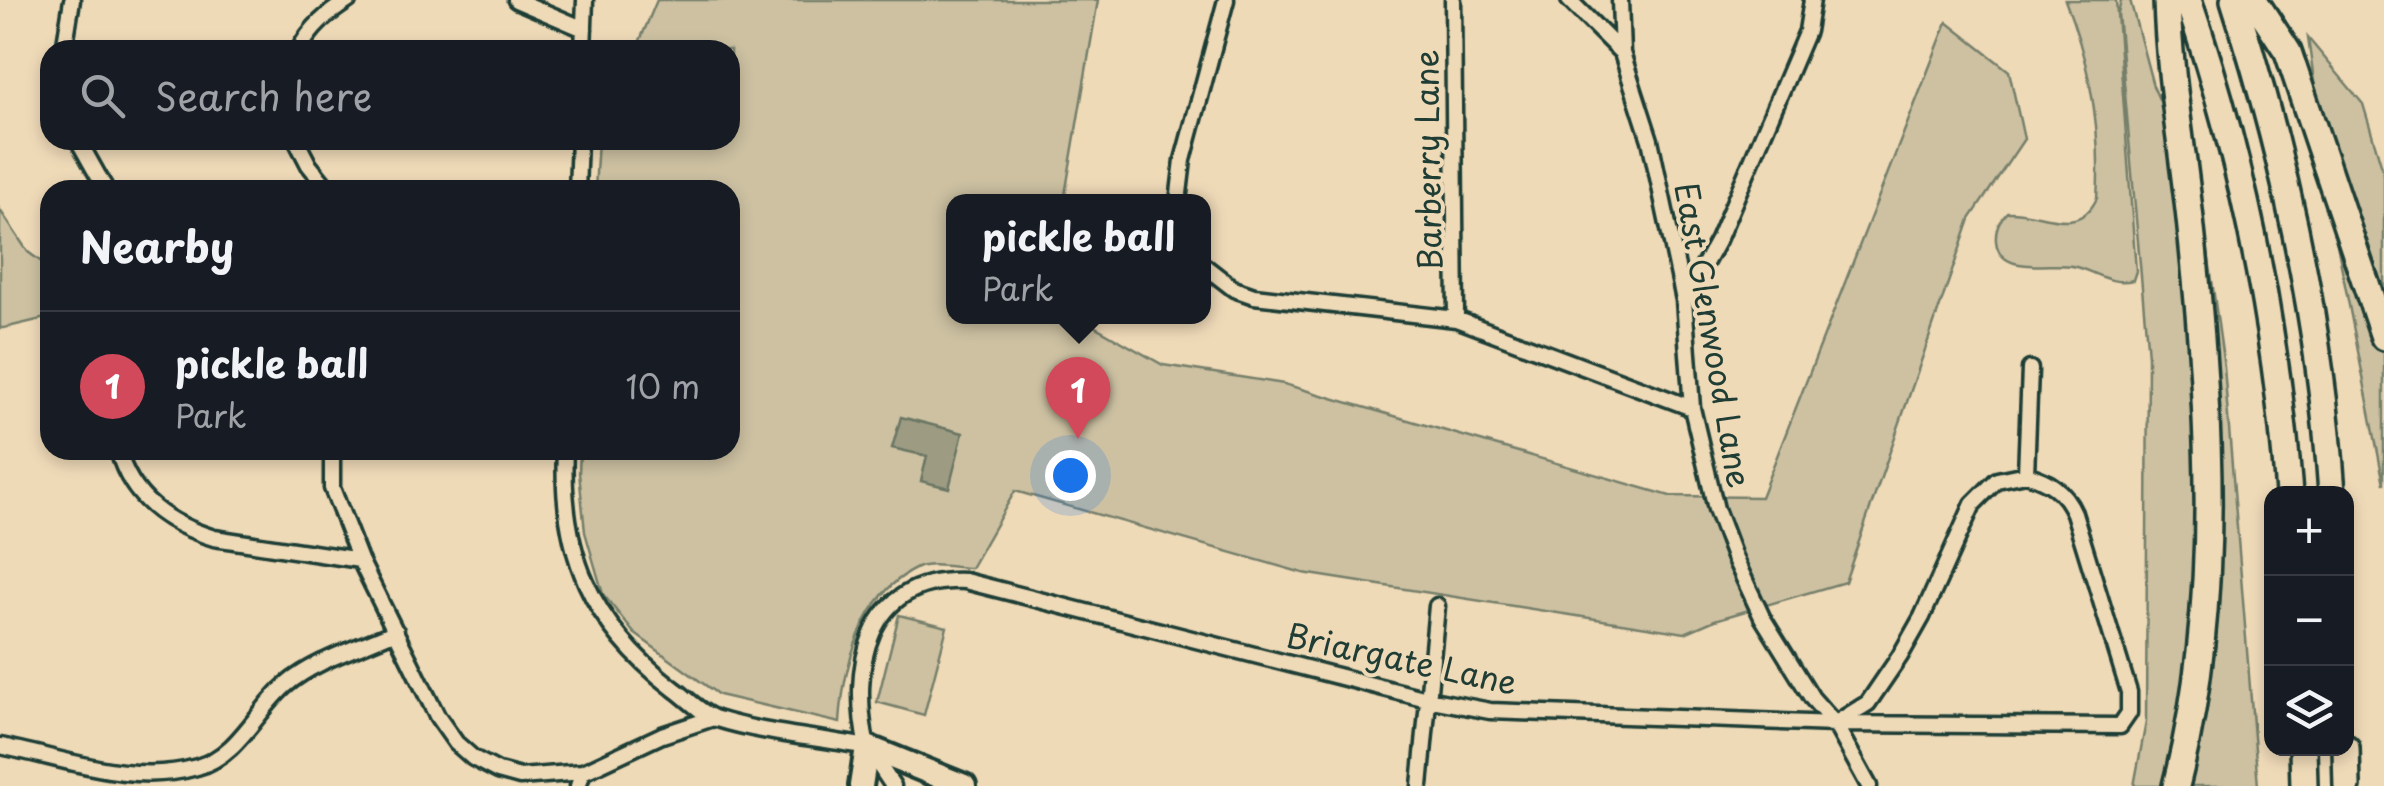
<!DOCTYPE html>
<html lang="en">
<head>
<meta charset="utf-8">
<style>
  :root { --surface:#171b24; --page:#242831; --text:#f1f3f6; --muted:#9ea1a6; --line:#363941; --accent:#d1495b }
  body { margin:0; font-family:"Playpen Sans",sans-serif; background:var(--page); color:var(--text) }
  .controls { position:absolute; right:30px; bottom:30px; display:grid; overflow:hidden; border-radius:20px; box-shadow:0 5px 15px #0003 }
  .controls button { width:90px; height:90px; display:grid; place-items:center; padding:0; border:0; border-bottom:2px solid var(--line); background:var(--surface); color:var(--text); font:50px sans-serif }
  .you { position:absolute; left:1070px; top:475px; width:35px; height:35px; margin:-25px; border:8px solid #fff; border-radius:50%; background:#1a73e8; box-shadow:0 0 0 15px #1a73e833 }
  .badge { display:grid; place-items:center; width:65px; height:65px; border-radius:50%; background:var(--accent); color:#fff; font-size:32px; font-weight:700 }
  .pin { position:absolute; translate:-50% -82px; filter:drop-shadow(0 2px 5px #0008) }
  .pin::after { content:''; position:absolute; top:52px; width:35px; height:30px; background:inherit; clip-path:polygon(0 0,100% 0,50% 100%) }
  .popup { position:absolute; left:946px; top:194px; width:265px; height:130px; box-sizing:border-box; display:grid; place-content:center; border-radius:20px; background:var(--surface); filter:drop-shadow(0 2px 8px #0005); font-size:32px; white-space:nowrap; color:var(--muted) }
  .popup b { font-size:38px; color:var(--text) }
  .popup::after { content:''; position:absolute; left:50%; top:100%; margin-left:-20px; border:20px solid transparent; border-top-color:var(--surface) }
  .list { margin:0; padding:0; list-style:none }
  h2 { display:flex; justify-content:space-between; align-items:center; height:130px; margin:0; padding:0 40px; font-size:42px }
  h2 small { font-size:32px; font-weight:400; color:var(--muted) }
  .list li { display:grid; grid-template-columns:65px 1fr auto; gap:30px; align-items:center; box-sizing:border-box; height:150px; padding:0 40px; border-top:2px solid var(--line) }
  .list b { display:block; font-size:38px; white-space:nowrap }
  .list p { margin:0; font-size:32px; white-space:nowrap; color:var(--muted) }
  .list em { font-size:32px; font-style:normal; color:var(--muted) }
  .icon { flex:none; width:55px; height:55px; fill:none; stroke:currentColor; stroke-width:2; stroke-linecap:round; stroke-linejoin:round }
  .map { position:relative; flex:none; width:2384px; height:786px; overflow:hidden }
  .search { position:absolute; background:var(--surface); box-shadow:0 5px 15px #0003; left:40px; top:40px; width:700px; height:110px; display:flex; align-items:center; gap:25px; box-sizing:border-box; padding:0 35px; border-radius:30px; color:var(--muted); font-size:38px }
  .panel { position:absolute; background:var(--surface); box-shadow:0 5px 15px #0003; left:40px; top:180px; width:700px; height:280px; border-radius:30px }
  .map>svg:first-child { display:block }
</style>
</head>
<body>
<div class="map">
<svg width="2384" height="786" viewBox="0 0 2384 786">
  <rect width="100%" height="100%" fill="#efdab8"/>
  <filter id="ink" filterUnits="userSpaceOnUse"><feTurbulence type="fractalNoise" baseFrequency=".01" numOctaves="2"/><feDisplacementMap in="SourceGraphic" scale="20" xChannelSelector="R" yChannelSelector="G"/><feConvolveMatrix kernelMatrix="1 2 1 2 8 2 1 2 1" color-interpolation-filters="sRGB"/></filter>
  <g filter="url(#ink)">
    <path fill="#cdc1a2" stroke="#767f6b" stroke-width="2.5" d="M657,0h441l-34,201 -111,1v114l125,1 85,48 121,19 386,112 91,1 186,-475 62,49 15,68 -54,80 -125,363 -130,38 -30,13 -382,-60 -288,-82 -44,77c-15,0 -41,-6 -54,0 -55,26 -74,100 -77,155l-121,-28 -85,-62 -31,-39 -18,-62 -6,-59 1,-23h150v-260h-135l3,-50h132v-90h-94z
      M2065,0h51l20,271 -3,9c-23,6 -40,-10 -61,-14 -25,-4 -72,10 -76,-25 -1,-13 3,-20 11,-29 34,-2 71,27 90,-14 5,-68 -7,-134 -32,-198z
      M2121,0h9l23,86 46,101 25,180 34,419h-124l12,-64 2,-366 -30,-343z
      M2308,38l55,66 21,70v310l-48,-245z
      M0,210l28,42 22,16v49l-46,11h-4z
      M899,615l48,12 -23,88 -47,-13z"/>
    <path fill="#9d9c83" stroke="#6b7663" stroke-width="2.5" d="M901,417l62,16 -14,55 -28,-7 6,-25 -35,-8z"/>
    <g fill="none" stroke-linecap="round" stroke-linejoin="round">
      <defs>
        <path id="minor" d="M516,0l68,29
          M1453,0l3,319
          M1569,0l53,53 28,87 34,160 8,108 24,101 18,48 28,60 50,81 23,26 34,62
          M1620,0l2,53
          M64,50l8,-50
          M299,50c12,-23 28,-36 50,-50
          M583,50l2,-50
          M78,140l28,50
          M296,140l13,25 20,25
          M577,190l2,-50
          M1178,202l5,-42 43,-160
          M1203,265l31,24 20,7 202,23 236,89
          M1685,300l33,-60 89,-209 5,-31
          M118,450c13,49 50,74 96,88l146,22
          M332,450v38l28,72 77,156 19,27 17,15 25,13 22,6 63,-5
          M565,450c-5,102 26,175 108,238 13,9 28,26 44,31 44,14 103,19 150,28l26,39
          M1836,723l32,-20 32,-47 22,-39 51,-113 24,-24 29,-6 4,-105
          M0,746c64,12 131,40 197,21 41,-11 58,-55 89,-82 29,-25 75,-38 110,-54
          M867,747c-17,-78 -2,-170 98,-166l462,118 63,12 345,13 285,2 9,-13v-21l-55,-179c-10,-23 -25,-32 -48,-39
          M578,786l5,-14 79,-37 51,-17
          M1420,786l17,-180"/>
        <path id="primary" d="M861,786l6,-39 97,39"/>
        <path id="motorway" d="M2167,0c2,74 15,146 23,219 20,188 33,382 -14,567
          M2188,0c54,158 88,327 101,493
          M2234,0c51,159 87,327 98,493
          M2254,0l34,52 96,285
          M2303,748l1,38
          M2346,748l1,38"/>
      </defs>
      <use href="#minor" stroke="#1f3d34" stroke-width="21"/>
      <use href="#primary" stroke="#1f3d34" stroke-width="30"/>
      <use href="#motorway" stroke="#1f3d34" stroke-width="32"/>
      <use href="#minor" stroke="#efdab8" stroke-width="14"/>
      <use href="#primary" stroke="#efdab8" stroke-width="22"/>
      <use href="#motorway" stroke="#efdab8" stroke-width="25"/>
    </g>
  </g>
  <g text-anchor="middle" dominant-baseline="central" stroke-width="8" stroke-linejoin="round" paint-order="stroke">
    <g font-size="32" fill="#1f3d34" stroke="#efdab8">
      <text transform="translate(1427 160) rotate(-91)">Barberry Lane</text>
      <text transform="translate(1714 335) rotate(80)">East Glenwood Lane</text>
      <text transform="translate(1402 658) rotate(12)">Briargate Lane</text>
    </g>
  </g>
</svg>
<div class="controls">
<button>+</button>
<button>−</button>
<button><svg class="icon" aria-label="layers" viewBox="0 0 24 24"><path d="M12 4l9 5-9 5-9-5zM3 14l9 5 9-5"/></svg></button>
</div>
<div class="you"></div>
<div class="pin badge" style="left:1078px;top:439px">1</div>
<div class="popup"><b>pickle ball</b>Park</div>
<div class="search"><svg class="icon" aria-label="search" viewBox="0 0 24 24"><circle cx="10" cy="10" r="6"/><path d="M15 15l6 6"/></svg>Search here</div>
<section class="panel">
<h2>Nearby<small></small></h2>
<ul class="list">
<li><span class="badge">1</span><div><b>pickle ball</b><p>Park</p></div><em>10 m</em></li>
</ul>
</section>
</div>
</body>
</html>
